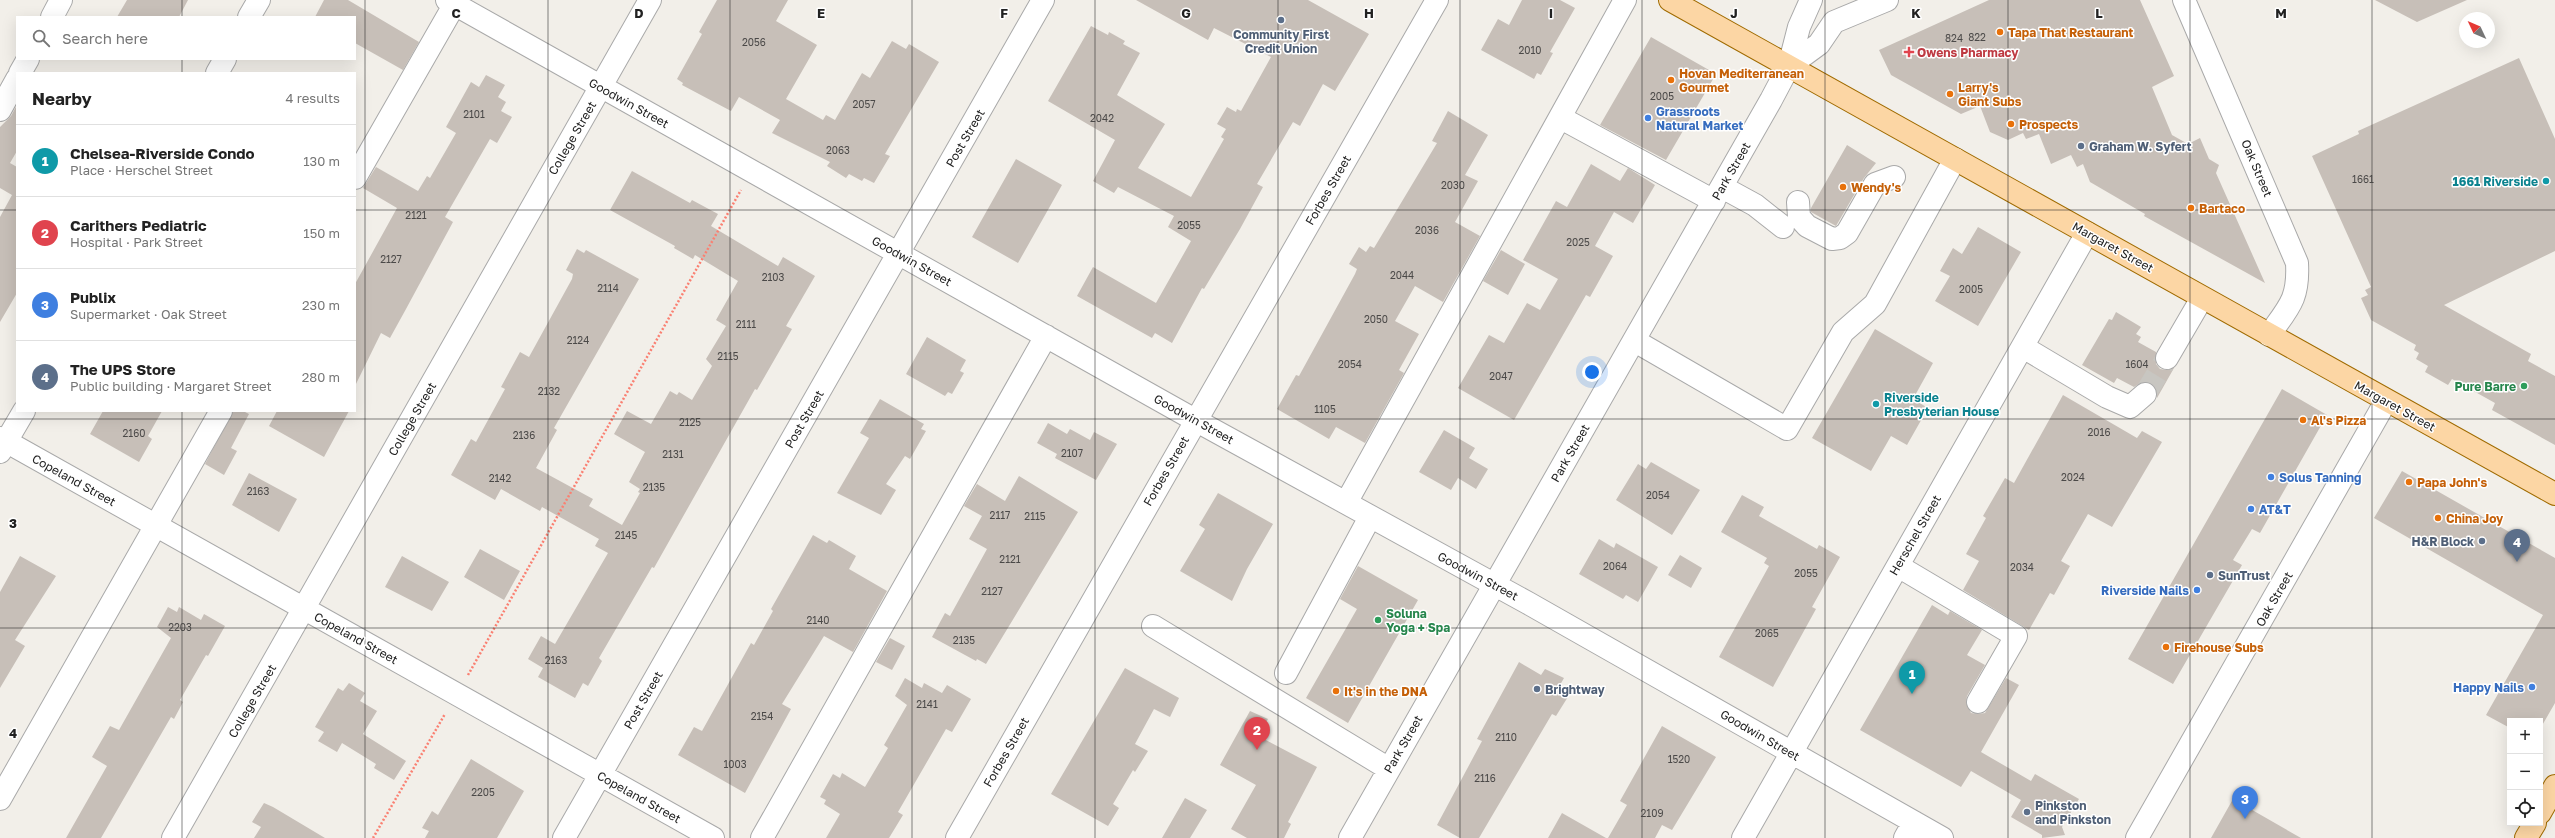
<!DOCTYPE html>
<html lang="en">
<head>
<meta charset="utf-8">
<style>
  :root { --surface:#fff; --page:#f6f6f6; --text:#222; --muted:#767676; --line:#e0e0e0; --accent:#0b8043 }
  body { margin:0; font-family:"Golos Text",sans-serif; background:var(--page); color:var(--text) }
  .controls { position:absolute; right:12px; bottom:12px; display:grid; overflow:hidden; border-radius:0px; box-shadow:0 4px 16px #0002 }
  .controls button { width:36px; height:36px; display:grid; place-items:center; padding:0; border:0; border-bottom:1px solid var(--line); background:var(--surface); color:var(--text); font:20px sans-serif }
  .compass { position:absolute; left:2459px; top:12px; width:36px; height:36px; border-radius:50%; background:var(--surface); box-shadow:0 4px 16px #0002; rotate:314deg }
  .you { position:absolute; left:1592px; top:372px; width:14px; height:14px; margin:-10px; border:3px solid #fff; border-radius:50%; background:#1a73e8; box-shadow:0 0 0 6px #1a73e833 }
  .badge { display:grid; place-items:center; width:26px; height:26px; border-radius:50%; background:var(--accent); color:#fff; font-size:13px; font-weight:700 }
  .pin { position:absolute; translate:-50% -33px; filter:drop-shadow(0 1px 2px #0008) }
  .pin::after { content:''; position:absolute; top:21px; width:14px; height:12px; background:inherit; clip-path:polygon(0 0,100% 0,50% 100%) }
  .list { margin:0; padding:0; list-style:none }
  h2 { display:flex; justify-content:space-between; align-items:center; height:52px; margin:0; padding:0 16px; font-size:17px }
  h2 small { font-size:13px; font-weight:400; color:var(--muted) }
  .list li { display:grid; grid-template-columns:26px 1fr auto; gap:12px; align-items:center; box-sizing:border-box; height:72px; padding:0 16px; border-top:1px solid var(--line) }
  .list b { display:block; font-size:15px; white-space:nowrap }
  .list p { margin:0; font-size:13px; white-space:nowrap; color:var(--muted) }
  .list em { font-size:13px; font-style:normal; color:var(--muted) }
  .icon { flex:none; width:22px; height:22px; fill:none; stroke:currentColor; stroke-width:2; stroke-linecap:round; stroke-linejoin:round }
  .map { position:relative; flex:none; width:2555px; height:838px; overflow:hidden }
  .search { position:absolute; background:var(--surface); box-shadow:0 4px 16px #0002; left:16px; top:16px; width:340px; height:44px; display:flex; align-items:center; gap:10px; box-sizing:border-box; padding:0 14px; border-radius:0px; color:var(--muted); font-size:15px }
  .panel { position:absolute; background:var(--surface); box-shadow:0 4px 16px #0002; left:16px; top:72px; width:340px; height:340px; border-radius:0px }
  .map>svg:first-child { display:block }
</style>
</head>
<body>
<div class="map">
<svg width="2555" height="838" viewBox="0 0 2555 838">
  <rect width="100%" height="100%" fill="#f2efe9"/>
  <path fill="#c7bfb8" d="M127,0h61l-9,17h-62z
    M324,0h24l71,42 -16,28 -48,-27v-26h-40z
    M717,0h71l-12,21 41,24 -31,54 37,21 3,-5 9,5 27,-47 8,5 22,-37 14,8 3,-5 30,18 -54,92 5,2 -16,27 -10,-5 -2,3 -13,-7 -3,4 -19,-12 3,-4 -58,-29 8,-13 -41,-23 -8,14 -49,-26 1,-2 -6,-4 25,-45 -3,-2z
    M1136,0h172l61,34 -34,57 -12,-7 -23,42 -7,-4 -36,62 6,3 -23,42 -36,60 -2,-1 -30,55 -17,-10 -3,5 -75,-42 16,-29 63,36 35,-62 -23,-14 6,-11 -56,-29 -4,6 -21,-12 22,-41 -67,-39 43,-75 17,9 1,-3 16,9 -2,3 17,9 -23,42 48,29 -27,44 53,29 33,-58 -3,-2 5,-8 -9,-5 10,-17 9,5 1,-3 4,2 30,-54 -57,-29 -6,12z
    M1522,0h38l15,8 -25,44 3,1 -12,22 -4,-2 -3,6 -53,-29 17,-31 11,6z
    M1989,0h151l34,76 -22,11 20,48 16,9 12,-6 9,21 10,6 -3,8 49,110 -121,-67 1,-2 -55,-32 -7,-18 -6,3 -6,-12 -20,9 -12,-30 -13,5 -3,-6 -15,7 -18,-8 -10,-26 -19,8 -70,-39 -12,-25z
    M2375,0h92l-50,22z
    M1651,37l65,37 -50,86 -66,-35z
    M2519,58l36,81v112l-111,54 87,49 -3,7 27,15v69l-63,-35 3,-7 -43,-24 -4,6 -23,-13 3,-6 -12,-7 3,-6 -5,-3 2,-5 -45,-25 -10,-22 7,-3 -3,-5 6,-3 -59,-131 47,-22 -1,-3z
    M486,75l19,10 -7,12 8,5 -5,9 11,6 -15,26 -7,-4 -45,78 8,5 -47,87 -16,29 -9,-5 -26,53v-102l42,-76 -34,-20 13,-21 42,24 9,-15 3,2 26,-45 -10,-6 25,-45 8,5z
    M17,105v46l-7,12 7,4v126l-17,29v-105l12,-22 -12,-7v-61l11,-11z
    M1448,111l40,24 -23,40 13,6 -23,41 25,14 -37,66 -28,-16 -20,35 24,13 -20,36 5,3 -39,70 -29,-16 -7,12 -52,-30 19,-34 3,1 56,-102 2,-5 -8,-5 10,-17 7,5 4,-6 4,2 63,-105 -5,-2z
    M1847,145l29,18 -12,15 -28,48 -25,-14v-4z
    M1016,159l46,26 -44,78 -46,-26z
    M1591,164l29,17 8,-13 27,17 -22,38 -19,-11 -19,34 18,10 -23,41 -4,-2 -72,125 -56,-32 31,-53 15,8 23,-40 13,7 18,-31 -35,-19 33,-59 11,6z
    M632,171l58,32 2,-3 26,14 -7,12 67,40 5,-9 32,19 -29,50 6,3 -35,61 -2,-1 -101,179 -2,-1 -53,91 3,3 -14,25 -5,-3 -8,15 -37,-21 5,-9 -15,-9 13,-23 14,8 53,-91 -13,-7 4,-7 -57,-32 -2,4 -39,-22 -6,11 -44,-25 20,-36 5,3 29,-53 -4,-2 19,-35 9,5 43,-78 1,-5 -7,-4 11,-21 7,4 2,-3 53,29 -85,149 3,2 -21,38 57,31 -4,7 33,19 18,-32 -2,-1 2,-3 -11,-7 16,-30 -31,-18 13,-23 24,13 19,-33 7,4 2,-3 13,8 20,-34 -6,-7 20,-33 -10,-6 22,-39 -43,-26 -2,4 -19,-11 1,-2 -65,-36z
    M1978,227l43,25 -43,74 -43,-25 15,-25 -10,-5 13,-23 9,6z
    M1501,250l24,14 -17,31 -25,-14z
    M2116,312l25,15 -5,7 5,3 -3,5 18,10v12l4,5 7,1 7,-2 -17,30 -2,-12 -6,-4h-7l-8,5 -17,-9 -3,5 -32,-18 27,-46 3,1z
    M1875,329l58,34 -20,36 15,9 -21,37 -16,-9 -20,35 -59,-33z
    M927,337l39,23 -6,11 4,2 -12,21 -4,-2 -3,4 -39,-22z
    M2282,389l45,26 -67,118 -8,-4 -19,31 9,5 -69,119 -45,-25z
    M2063,395l74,43 5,-7 20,11 -50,85 -24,-13 -27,47 9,5 -16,29 -4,-2 -21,37 -66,-40 16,-29 -13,-7 20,-36 -3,-2 22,-38 9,5z
    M880,399l44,25 -3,5 5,2 -16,28 -5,-3 -19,28 10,6 -15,25 -44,-22 32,-55 -9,-5z
    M103,411h59l-14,25 4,3 -13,23 -49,-28z
    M233,411h10l6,3 -18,34 6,3 -13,24 -19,-11z
    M277,411h72l-25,46 -55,-31z
    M1048,423l19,11 3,-5 20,11 4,-8 23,12 -21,36 -41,-22 2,-4 -20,-11z
    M1444,430l31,18 -6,10 19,11 -12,20 -18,-11 -7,12 -32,-18z
    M1651,462l49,28 -28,45 -56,-35 22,-36 8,5z
    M2402,471l153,87v145l-15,26v-8h-30v7l-24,-13 57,-100 -169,-97z
    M249,473l48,26 -18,33 -47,-27z
    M1019,476l59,36 -92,152 -9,-5 -1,2 -44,-24 13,-24 5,3 37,-67 -18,-10 13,-23 -18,-10 13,-22 28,17z
    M1218,493l55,31 -26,45 -15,32 -52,-30 25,-42 -6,-4z
    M1742,495l22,12 -5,9 58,33 2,-4 21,12 -28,50 4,2 -43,78 -54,-30 50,-91 -5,-3 3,-5 -46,-26z
    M813,535l14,8 2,-3 27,16 -7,13 38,22 -34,61 -29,-16 -42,68 9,5 -46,84 -67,-38 16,-28 8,4 49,-88 3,2 19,-34 -2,-2z
    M1599,539l15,9 2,-5 42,24 -20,35 -12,-7 -3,4 -44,-25z
    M480,549l40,22 -16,29 -40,-23z
    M1680,555l22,13 -11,20 -23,-13z
    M20,556l36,20 -41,64 10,6 -25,42v-96z
    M402,556l47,26 -17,29 -47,-24z
    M1358,566l60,34 -70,123 -42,-25 51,-89 -17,-10z
    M1932,605l16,10 2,-4 32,19 -15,25 18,10 -18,31 -1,6 5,11 7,1 7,-1 21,-35 13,7 -38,67 50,29 4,-7 44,25 -17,28 3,8 -23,3v-3l-31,-18 10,-17 -50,-29 -10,16 -101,-57z
    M168,607l9,5 2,-5 22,13 3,-6 21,12 -17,30 -2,-1 -26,45 3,2 -9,17 -3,-2 -70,121h-35l41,-72 -15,-9 18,-31 9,4 52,-92 -14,-11z
    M890,638l15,8 -13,24 -16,-8z
    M1519,662l22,13 4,-6 19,9 -4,7 11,7 -15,24 -4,-2 -73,124h-19l-23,-13 45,-84 -5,-2z
    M1125,668l54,30 -9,19 -16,-8 -19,35 13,7 -13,21 -2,-2 -20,34 6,4 -11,18 -57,-32z
    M905,678l17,10 2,-5 18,10 5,-8 24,14 -19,33 -6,-3 -48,83 5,3 -14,23h-63l14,-24 -16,-10 2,-4 -6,-3 13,-23 7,4 2,-5 23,14 23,-39 -4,-3 23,-40 -12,-9z
    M349,683l16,10 -5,8 17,10 -14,23 43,27 -12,19 -20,-12 2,-4 -34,-21 -5,9 -19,-11 6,-9 -9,-5 23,-39 5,3z
    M1250,711l18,8 -10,17 59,31 -29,55 3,2 -7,14h-37l-16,-9 25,-44 -36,-20z
    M1662,726l54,31 -44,73 -10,-5 -7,13h-47l19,-33 -7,-4z
    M471,759l53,32 -27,47h-72l4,-7 -7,-3 10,-17 6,4z
    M1185,798l22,12 -17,28h-28z
    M2233,799l68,39h-90z
    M264,803l9,4 52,31h-71l7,-11 -9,-5z
    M1562,813l44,25h-58z"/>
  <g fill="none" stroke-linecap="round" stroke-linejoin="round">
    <path stroke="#c8c6c1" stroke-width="22" stroke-dasharray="22 11" stroke-linecap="butt" d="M2145,394l22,-36"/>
    <defs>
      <path id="minor" d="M447,0l748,420 333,183 414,235
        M2184,0l113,263c2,36 -8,44 -28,72
        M52,17l9,-17
        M249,17l10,-17
        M1834,22l53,-22
        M1789,66l30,-22 15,-22
        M20,73l8,-14
        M217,73l8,-14
        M0,110l17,-31
        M1561,118l153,83
        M355,178l102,-178
        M1722,187l33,18 28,22
        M1798,202l1,15 8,9 25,13 8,-1 7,-5 28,-49 19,-7
        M1635,341l152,88 56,-97 32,-28 80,-145
        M2023,347l84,50 23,10 15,-13
        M2167,358l35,-60
        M0,438l713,400
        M0,452l24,-41
        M1346,503l279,-503
        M1898,566l118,70 -38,66
        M1153,626l236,143
        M1286,673l84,-156
        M0,799l221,-388
        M173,838l477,-838
        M564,838l479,-838
        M762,838l284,-502
        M957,838l480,-838
        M1350,838l421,-738 18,-34 10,-39 12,-27
        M1743,838l344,-605
        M1905,838l9,-16
        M2137,838l249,-437"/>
      <path id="major" d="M1670,0l885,494
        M2540,813l15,-27
        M2526,838l9,-15"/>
    </defs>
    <use href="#minor" stroke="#a9a9a9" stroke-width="24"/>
    <use href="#major" stroke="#a06b00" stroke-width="24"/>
    <path stroke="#fa8072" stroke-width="2.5" stroke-dasharray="2 2" stroke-linecap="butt" d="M468,675l273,-485
      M373,838l72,-124"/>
    <use href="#minor" stroke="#fff" stroke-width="22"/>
    <use href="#major" stroke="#fcd6a4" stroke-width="22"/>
  </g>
  <path fill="none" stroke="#222" stroke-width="1" stroke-opacity="0.55" d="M182,0v17M365,0v838M548,0v838M730,0v838M912,0v838M1095,0v838M1278,0v838M1460,0v838M1642,0v838M1825,0v838M2008,0v838M2190,0v838M2372,0v838M182,59v14M0,210h17M355,210h2200M182,411v427M0,419h2555M0,628h2555"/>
  <g fill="#5c6f8a" stroke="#fff" stroke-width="1.5">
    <circle cx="1281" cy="20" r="4"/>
    <circle cx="2081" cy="146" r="4"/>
    <circle cx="2482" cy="541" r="4"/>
    <circle cx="2210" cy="575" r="4"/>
    <circle cx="1537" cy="689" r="4"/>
    <circle cx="2027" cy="812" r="4"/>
  </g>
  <g fill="#e8710a" stroke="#fff" stroke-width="1.5">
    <circle cx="2000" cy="32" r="4"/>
    <circle cx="1671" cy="80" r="4"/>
    <circle cx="1950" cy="94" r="4"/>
    <circle cx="2011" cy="124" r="4"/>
    <circle cx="1843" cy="187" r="4"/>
    <circle cx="2191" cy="208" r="4"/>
    <circle cx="2303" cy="420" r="4"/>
    <circle cx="2409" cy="482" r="4"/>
    <circle cx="2438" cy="518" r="4"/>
    <circle cx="2166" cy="647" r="4"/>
    <circle cx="1336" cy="691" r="4"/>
  </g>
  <path fill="#e0444e" stroke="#fff" stroke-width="1.5" d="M1907 46h4v4h4v4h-4v4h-4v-4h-4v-4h4z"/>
  <g fill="#3f7fe0" stroke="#fff" stroke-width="1.5">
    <circle cx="1648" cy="118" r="4"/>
    <circle cx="2271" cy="477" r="4"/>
    <circle cx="2251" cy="509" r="4"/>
    <circle cx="2197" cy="590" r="4"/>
    <circle cx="2532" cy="687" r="4"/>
  </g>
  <g fill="#0f9aa8" stroke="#fff" stroke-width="1.5">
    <circle cx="2546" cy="181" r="4"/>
    <circle cx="1876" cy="404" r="4"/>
  </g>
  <g fill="#2e9e5b" stroke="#fff" stroke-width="1.5">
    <circle cx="2524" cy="386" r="4"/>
    <circle cx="1378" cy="620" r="4"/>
  </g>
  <g text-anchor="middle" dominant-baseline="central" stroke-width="3" stroke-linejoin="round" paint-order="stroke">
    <g font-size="10" fill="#4b4948">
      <text x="1977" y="37">822</text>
      <text x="1954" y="38">824</text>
      <text x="754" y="42">2056</text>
      <text x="1530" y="50">2010</text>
      <text x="1662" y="96">2005</text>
      <text x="864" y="104">2057</text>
      <text x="474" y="114">2101</text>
      <text x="1102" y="118">2042</text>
      <text x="838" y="150">2063</text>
      <text x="2363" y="179">1661</text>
      <text x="1453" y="185">2030</text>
      <text x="416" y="215">2121</text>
      <text x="1189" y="225">2055</text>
      <text x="1427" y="230">2036</text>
      <text x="1578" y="242">2025</text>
      <text x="391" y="259">2127</text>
      <text x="1402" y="275">2044</text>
      <text x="773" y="277">2103</text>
      <text x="608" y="288">2114</text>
      <text x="1971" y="289">2005</text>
      <text x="1376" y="319">2050</text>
      <text x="746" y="324">2111</text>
      <text x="578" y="340">2124</text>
      <text x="728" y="356">2115</text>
      <text x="1350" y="364">2054</text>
      <text x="2137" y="364">1604</text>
      <text x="1501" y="376">2047</text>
      <text x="549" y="391">2132</text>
      <text x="1325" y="409">1105</text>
      <text x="690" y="422">2125</text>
      <text x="2099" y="432">2016</text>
      <text x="134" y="433">2160</text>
      <text x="524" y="435">2136</text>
      <text x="1072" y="453">2107</text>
      <text x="673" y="454">2131</text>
      <text x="2073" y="477">2024</text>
      <text x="500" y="478">2142</text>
      <text x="654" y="487">2135</text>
      <text x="258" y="491">2163</text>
      <text x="1658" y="495">2054</text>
      <text x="1000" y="515">2117</text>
      <text x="1035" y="516">2115</text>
      <text x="626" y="535">2145</text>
      <text x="1010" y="559">2121</text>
      <text x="1615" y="566">2064</text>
      <text x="2022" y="567">2034</text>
      <text x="1806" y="573">2055</text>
      <text x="992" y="591">2127</text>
      <text x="818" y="620">2140</text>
      <text x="180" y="627">2203</text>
      <text x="1767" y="633">2065</text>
      <text x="964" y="640">2135</text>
      <text x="556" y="660">2163</text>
      <text x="927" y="704">2141</text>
      <text x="762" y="716">2154</text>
      <text x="1506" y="737">2110</text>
      <text x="1679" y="759">1520</text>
      <text x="735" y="764">1003</text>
      <text x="1485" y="778">2116</text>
      <text x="483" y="792">2205</text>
      <text x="1652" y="813">2109</text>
    </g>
    <g font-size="12" font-weight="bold" fill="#c56008" stroke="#fff" text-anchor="start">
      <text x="2008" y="32">Tapa That Restaurant</text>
      <text x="1679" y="73">Hovan Mediterranean<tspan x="1679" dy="14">Gourmet</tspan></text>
      <text x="1958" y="87">Larry's<tspan x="1958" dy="14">Giant Subs</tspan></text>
      <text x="2019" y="124">Prospects</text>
      <text x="1851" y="187">Wendy's</text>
      <text x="2199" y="208">Bartaco</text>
      <text x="2311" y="420">Al's Pizza</text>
      <text x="2417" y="482">Papa John's</text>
      <text x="2446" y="518">China Joy</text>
      <text x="2174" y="647">Firehouse Subs</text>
      <text x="1344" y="691">It's in the DNA</text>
    </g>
    <g font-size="12" font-weight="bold" fill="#4e5e75" stroke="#fff" text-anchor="start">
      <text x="1281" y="34" text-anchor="middle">Community First<tspan x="1281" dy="14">Credit Union</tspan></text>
      <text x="2089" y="146">Graham W. Syfert</text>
      <text x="2474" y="541" text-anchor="end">H&amp;R Block</text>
      <text x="2218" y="575">SunTrust</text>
      <text x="1545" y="689">Brightway</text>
      <text x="2035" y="805">Pinkston<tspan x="2035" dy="14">and Pinkston</tspan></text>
    </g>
    <g font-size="12" font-weight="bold" fill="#be3a42" stroke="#fff" text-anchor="start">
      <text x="1917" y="52">Owens Pharmacy</text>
    </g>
    <g font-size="12" fill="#222" stroke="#fff">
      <text transform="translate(629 103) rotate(29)">Goodwin Street</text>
      <text transform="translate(572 138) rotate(-60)">College Street</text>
      <text transform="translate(965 138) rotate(-60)">Post Street</text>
      <text transform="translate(2257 168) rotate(67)">Oak Street</text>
      <text transform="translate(1731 171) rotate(-60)">Park Street</text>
      <text transform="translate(1328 190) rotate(-60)">Forbes Street</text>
      <text transform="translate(2113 247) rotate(29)">Margaret Street</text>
      <text transform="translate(912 261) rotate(29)">Goodwin Street</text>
      <text transform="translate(2395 406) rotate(29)">Margaret Street</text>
      <text transform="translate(412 419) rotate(-60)">College Street</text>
      <text transform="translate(804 419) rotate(-60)">Post Street</text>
      <text transform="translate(1194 419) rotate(29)">Goodwin Street</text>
      <text transform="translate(1570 453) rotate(-60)">Park Street</text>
      <text transform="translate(1166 471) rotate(-60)">Forbes Street</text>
      <text transform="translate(74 480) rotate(29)">Copeland Street</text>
      <text transform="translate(1915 535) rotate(-60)">Herschel Street</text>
      <text transform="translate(1478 576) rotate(28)">Goodwin Street</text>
      <text transform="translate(2274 599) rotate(-60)">Oak Street</text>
      <text transform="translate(356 638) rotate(29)">Copeland Street</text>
      <text transform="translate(643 700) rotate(-60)">Post Street</text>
      <text transform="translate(252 701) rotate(-60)">College Street</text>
      <text transform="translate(1760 735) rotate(30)">Goodwin Street</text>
      <text transform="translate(1403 744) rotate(-60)">Park Street</text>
      <text transform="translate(1006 752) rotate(-60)">Forbes Street</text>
      <text transform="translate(639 797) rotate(29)">Copeland Street</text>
    </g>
    <g font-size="12" font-weight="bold" fill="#366cbe" stroke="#fff" text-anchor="start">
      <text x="1656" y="111">Grassroots<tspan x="1656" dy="14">Natural Market</tspan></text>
      <text x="2279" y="477">Solus Tanning</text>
      <text x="2259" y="509">AT&amp;T</text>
      <text x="2189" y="590" text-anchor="end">Riverside Nails</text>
      <text x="2524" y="687" text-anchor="end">Happy Nails</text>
    </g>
    <g font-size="12" font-weight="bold" fill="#0d838f" stroke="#fff" text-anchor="end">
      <text x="2538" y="181">1661 Riverside</text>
      <text x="1884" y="397" text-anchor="start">Riverside<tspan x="1884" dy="14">Presbyterian House</tspan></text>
    </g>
    <g font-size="12" font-weight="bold" fill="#27864d" stroke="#fff" text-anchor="end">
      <text x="2516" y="386">Pure Barre</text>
      <text x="1386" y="613" text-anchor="start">Soluna<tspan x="1386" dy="14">Yoga + Spa</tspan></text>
    </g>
  </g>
  <g font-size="13" text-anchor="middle" font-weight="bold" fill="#222" stroke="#fff" stroke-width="3" stroke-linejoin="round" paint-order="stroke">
    <text x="456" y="18">C</text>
    <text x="639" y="18">D</text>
    <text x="821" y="18">E</text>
    <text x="1004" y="18">F</text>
    <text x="1186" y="18">G</text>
    <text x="1369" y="18">H</text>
    <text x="1551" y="18">I</text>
    <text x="1734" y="18">J</text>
    <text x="1916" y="18">K</text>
    <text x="2099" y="18">L</text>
    <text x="2281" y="18">M</text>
    <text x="13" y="528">3</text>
    <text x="13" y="738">4</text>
  </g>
</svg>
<div class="controls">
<button>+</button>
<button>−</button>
<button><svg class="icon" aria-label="locate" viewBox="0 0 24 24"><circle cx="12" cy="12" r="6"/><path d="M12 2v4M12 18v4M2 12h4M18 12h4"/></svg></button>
</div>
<svg class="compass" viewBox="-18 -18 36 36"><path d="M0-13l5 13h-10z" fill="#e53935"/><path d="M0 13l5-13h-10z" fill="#767676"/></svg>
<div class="you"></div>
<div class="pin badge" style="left:1912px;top:694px;background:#0f9aa8">1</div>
<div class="pin badge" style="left:1257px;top:750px;background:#e0444e">2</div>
<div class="pin badge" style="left:2245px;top:819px;background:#3f7fe0">3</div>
<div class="pin badge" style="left:2517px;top:562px;background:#5c6f8a">4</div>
<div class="search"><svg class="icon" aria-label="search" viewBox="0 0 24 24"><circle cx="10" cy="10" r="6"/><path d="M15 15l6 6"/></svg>Search here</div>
<section class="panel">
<h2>Nearby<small>4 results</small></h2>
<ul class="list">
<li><span class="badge" style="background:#0f9aa8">1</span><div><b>Chelsea-Riverside Condo</b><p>Place · Herschel Street</p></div><em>130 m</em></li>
<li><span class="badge" style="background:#e0444e">2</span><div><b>Carithers Pediatric</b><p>Hospital · Park Street</p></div><em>150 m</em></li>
<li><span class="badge" style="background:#3f7fe0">3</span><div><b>Publix</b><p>Supermarket · Oak Street</p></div><em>230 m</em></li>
<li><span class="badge" style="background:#5c6f8a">4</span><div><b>The UPS Store</b><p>Public building · Margaret Street</p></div><em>280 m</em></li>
</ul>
</section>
</div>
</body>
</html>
